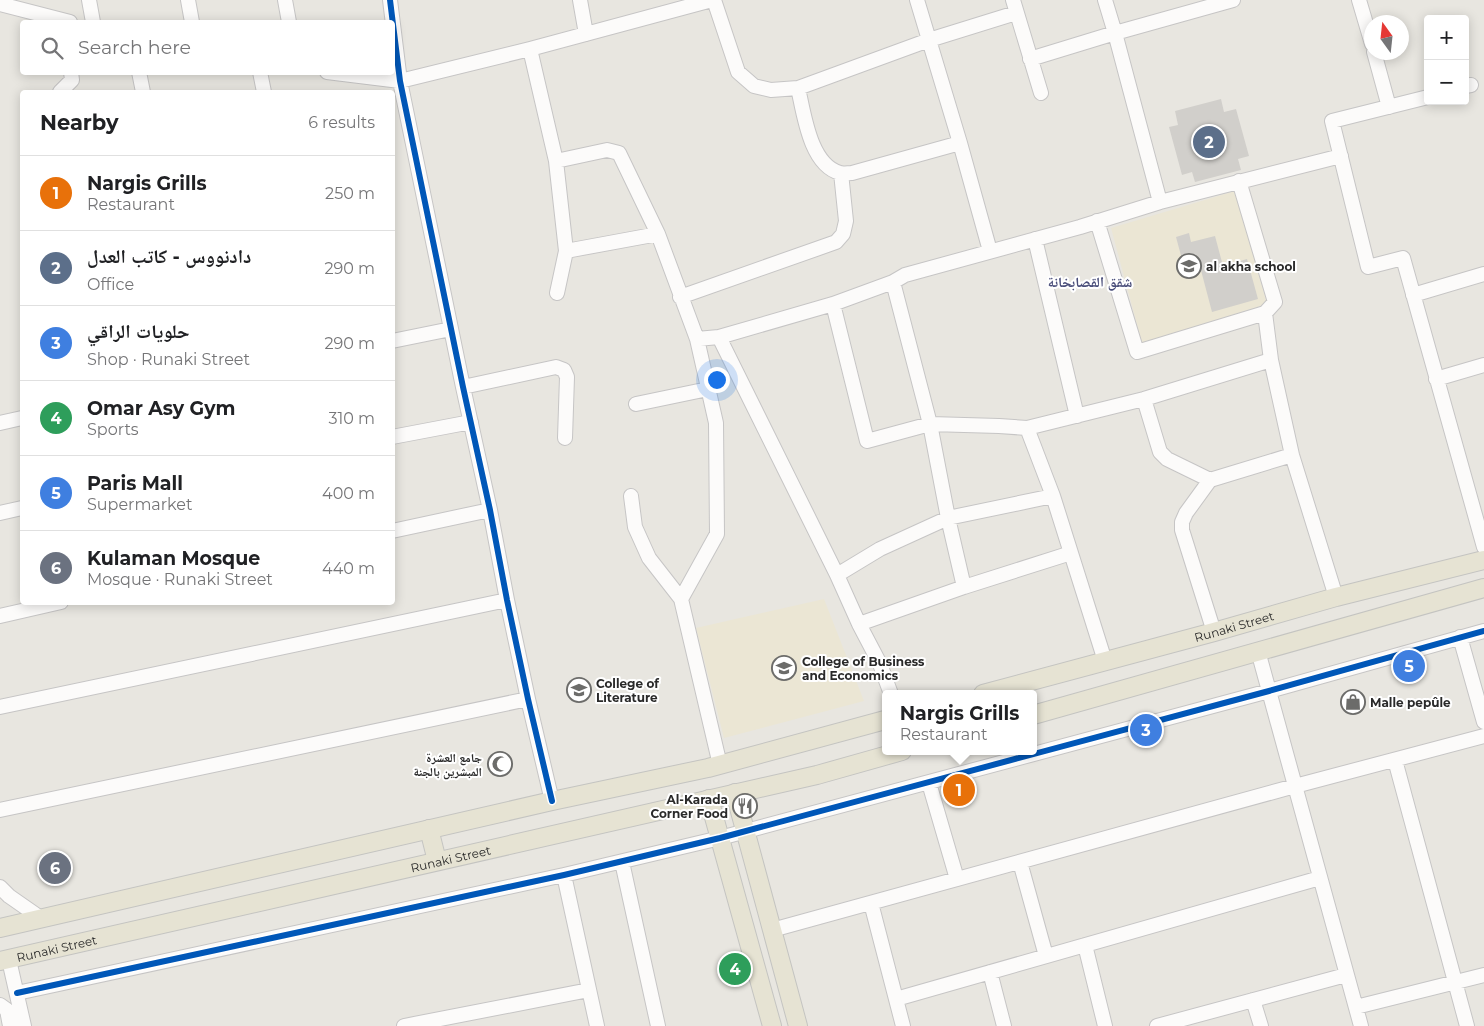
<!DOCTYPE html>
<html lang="en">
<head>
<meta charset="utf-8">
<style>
  :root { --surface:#fff; --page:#f2f2f2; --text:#202124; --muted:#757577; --line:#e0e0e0; --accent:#db2777 }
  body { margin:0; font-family:Montserrat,"Noto Naskh Arabic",sans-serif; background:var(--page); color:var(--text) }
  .controls { position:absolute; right:15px; top:15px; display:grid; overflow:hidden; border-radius:5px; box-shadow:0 2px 12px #0003 }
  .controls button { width:45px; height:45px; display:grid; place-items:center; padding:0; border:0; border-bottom:1px solid var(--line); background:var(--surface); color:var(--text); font:25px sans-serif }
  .compass { position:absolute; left:1364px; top:15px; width:45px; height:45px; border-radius:50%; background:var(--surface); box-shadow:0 2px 12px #0003; rotate:345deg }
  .you { position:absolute; left:716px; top:379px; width:18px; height:18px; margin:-12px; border:4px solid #fff; border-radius:50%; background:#1a73e8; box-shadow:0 0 0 8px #1a73e833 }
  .badge { display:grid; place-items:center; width:32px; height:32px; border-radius:50%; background:var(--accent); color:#fff; font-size:16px; font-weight:700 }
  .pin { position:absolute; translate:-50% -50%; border:2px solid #fff; box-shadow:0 1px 5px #0006 }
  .popup { position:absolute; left:882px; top:690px; width:155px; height:65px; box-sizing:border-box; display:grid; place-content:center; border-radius:5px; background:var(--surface); filter:drop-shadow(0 1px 4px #0005); font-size:16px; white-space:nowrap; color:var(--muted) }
  .popup b { font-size:19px; color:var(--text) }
  .popup::after { content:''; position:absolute; left:50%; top:100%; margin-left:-10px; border:10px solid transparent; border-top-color:var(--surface) }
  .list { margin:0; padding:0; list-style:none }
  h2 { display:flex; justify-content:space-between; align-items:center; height:65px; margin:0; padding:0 20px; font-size:21px }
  h2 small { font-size:16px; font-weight:400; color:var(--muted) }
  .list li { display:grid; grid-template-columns:32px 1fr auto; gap:15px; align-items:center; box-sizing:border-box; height:75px; padding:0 20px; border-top:1px solid var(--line) }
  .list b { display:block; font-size:19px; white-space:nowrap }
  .list p { margin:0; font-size:16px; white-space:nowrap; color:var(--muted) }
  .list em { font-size:16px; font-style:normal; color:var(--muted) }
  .icon { flex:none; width:28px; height:28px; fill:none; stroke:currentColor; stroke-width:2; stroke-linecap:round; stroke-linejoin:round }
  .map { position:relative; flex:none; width:1484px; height:1026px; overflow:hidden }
  .search { position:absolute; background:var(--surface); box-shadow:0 2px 12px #0003; left:20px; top:20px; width:375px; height:55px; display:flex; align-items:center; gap:12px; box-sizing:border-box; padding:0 18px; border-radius:5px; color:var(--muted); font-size:19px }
  .panel { position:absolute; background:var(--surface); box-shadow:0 2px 12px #0003; left:20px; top:90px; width:375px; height:515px; border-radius:5px }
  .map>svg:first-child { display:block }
</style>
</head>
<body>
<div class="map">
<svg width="1484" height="1026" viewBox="0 0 1484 1026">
  <rect width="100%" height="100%" fill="#e8e6e0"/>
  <path fill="#ebe6d4" d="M1235,191l32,113 -125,39 -31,-115z
    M824,599l40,102 -140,37 -28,-110z"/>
  <path fill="#d1cfcb" d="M1221,99l3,13 12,-3 13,47 -11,3 3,11 -46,12 -3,-10 -10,3 -13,-48 9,-2 -3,-14z
    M1189,233l2,9 24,-6 8,30 24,-7 11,40 -46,13 -14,-53 -15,4 -7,-26z"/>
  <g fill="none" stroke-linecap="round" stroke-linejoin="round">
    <defs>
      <path id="minor" d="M89,0l4,22
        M188,0l4,22
        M285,0l4,22
        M390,0l10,81 63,306 27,123 17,90 21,99 24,102
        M580,0l6,34
        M714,0l24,72 16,14 17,4 27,-2 131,-48 87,-27
        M917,0l43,143 30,108
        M1013,0l28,93
        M1105,0l10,33 45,169
        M1359,0l13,44
        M0,4l70,18
        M530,49l26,112 10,90 -9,42
        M1374,52l15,55
        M1030,59l85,-26 118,-33
        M139,72l4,20
        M260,72l4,20
        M327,72l73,9 130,-32 182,-49
        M1465,86l6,-1
        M798,88c6,26 12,77 42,85 3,1 8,0 12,0l108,-30
        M60,92l12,-12 -1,-8
        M1428,97l-96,24 36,146 35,-9 81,289
        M556,161l51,-11 12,3 39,81 39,105 19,84 1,111 -36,65 39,166
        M1097,221l40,131 128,-39 10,-11 -36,-121
        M1035,239l42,177
        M566,251l92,-17
        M893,282l37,142 18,94 16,69
        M1413,295l71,-21
        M680,297l156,-55 7,-8 3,-13 -5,-48
        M833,304l34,137 63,-17 69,2 28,2 117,-29 127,-39
        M1265,313l6,47 21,95 44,142
        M719,337l118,238 22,49 21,40 11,30
        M697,339l22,-2 114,-33 60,-22 12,-7 175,-48 80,-25 181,-46
        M392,341l59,-12
        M1436,379l48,-14
        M463,387l93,-20 8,3 3,7 -2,61
        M1144,399l16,53 7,7 43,21
        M636,404l72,-15
        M0,423l22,-5
        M1027,428l26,68 52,165
        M392,437l79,-15
        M631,496l4,31 14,31 32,41
        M0,513l22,-5
        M392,531l98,-21
        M837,575l43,-26 68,-31 105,-22
        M0,616l61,-14
        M859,624l105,-37 107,-34
        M1214,632l-32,-102v-8l4,-9 24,-33 82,-25
        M1460,637l24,85
        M1258,651l103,375
        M0,707l507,-107
        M1395,760l72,266
        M929,783l28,96
        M0,810l528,-111
        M622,862l36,164
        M1020,862l26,94
        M564,875l33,151
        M0,887l9,9 33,23
        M871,903l32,123
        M772,930l523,-144 189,-50
        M1085,945l20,81
        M9,960l15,66
        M990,972l14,54
        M17,993l547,-118 156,-37 549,-147 215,-60
        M896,999l424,-121
        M1253,1000l8,26
        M0,1005l7,5 3,16
        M1356,1007l128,-32
        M404,1026l185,-36
        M1157,1026l189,-51"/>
      <g id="major">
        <path id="s1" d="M983,694l231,-62 122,-35 148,-37"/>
        <path d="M1033,715l451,-127"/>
        <path d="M735,793l63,233"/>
        <path d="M709,799l63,227"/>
        <path d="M429,829l8,32"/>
        <path d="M0,928l552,-127 156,-33 177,-48"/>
        <path id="s2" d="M0,961l817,-186 85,-24"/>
      </g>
    </defs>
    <use href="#minor" stroke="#c6c5c5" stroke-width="16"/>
    <use href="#major" stroke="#c4c4c1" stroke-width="20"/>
    <use href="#minor" stroke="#fcfbfa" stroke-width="14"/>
    <use href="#major" stroke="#e6e3d3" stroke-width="18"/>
    <defs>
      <path id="cycleway" d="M390,0l10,81 63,306 27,123 17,90 21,99 24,102
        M17,993l547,-118 156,-37 549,-147 215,-60"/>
    </defs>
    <use href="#cycleway" stroke="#fff" stroke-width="9"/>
    <use href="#cycleway" stroke="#0057b8" stroke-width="6"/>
  </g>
  <defs>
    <symbol id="school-ring" viewBox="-11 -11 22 22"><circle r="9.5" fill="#fff" stroke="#6c6c6a" stroke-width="1.5"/><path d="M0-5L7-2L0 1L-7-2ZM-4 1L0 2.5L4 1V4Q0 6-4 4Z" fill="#6c6c6a"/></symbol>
    <symbol id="university-ring" viewBox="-11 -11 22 22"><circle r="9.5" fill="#fff" stroke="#6c6c6a" stroke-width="1.5"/><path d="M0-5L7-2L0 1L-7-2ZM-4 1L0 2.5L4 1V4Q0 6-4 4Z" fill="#6c6c6a"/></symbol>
    <symbol id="shop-ring" viewBox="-11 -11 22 22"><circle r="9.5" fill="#fff" stroke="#6c6c6a" stroke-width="1.5"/><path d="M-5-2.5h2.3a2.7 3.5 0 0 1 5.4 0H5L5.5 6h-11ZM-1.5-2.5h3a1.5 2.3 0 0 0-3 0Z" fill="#6c6c6a"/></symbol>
    <symbol id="mosque-ring" viewBox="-11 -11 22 22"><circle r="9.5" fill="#fff" stroke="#6c6c6a" stroke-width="1.5"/><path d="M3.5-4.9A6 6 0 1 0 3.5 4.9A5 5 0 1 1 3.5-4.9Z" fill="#6c6c6a"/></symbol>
    <symbol id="restaurant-ring" viewBox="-11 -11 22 22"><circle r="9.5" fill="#fff" stroke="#6c6c6a" stroke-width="1.5"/><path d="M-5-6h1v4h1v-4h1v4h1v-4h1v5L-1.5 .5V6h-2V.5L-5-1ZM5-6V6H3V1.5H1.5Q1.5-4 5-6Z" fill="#6c6c6a"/></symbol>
  </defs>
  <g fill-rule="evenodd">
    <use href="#school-ring" x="1175" y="252" width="28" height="28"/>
    <use href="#university-ring" x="770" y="654" width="28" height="28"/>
    <use href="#university-ring" x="565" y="676" width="28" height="28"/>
    <use href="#shop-ring" x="1339" y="688" width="28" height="28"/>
    <use href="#mosque-ring" x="486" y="750" width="28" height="28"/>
    <use href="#restaurant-ring" x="731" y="792" width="28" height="28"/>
  </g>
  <g text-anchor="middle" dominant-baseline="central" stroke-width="4" stroke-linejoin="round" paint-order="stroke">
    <g font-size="12" font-weight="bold" fill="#2a2a2a" stroke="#fff" text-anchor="start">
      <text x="1206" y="266">al akha school</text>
      <text x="802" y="661">College of Business<tspan x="802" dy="14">and Economics</tspan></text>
      <text x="596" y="683">College of<tspan x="596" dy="14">Literature</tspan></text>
      <text x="1370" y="702">Malle pepûle</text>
      <text x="482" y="757" text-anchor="end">جامع العشرة<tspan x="482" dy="14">المبشرين بالجنة</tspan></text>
      <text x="728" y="799" text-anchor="end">Al-Karada<tspan x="728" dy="14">Corner Food</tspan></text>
    </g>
    <g font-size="12" fill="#2a2a2a" stroke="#fff">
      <text stroke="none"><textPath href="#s1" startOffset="260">Runaki Street</textPath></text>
      <text stroke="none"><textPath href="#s2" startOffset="462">Runaki Street</textPath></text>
      <text stroke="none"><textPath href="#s2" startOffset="58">Runaki Street</textPath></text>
    </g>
    <g font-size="14" font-weight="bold" fill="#4a4e7a" stroke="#fff">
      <text x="1090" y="282">شقق القصابخانة</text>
    </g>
  </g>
</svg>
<div class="controls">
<button>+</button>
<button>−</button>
</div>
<svg class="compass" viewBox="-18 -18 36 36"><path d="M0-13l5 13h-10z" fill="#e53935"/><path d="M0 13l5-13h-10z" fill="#757577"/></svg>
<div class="you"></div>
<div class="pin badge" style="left:959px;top:790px;background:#e8710a">1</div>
<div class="popup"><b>Nargis Grills</b>Restaurant</div>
<div class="pin badge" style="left:1209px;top:142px;background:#5c6f8a">2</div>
<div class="pin badge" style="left:1146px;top:730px;background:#3f7fe0">3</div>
<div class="pin badge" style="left:735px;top:969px;background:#2e9e5b">4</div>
<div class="pin badge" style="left:1409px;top:666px;background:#3f7fe0">5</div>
<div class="pin badge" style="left:55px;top:868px;background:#6b7280">6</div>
<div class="search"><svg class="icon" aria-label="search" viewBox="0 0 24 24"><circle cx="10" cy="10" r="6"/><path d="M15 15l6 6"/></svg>Search here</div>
<section class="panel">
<h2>Nearby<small>6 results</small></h2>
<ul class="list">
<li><span class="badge" style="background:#e8710a">1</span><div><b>Nargis Grills</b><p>Restaurant</p></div><em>250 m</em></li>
<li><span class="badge" style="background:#5c6f8a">2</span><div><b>دادنووس - کاتب العدل</b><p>Office</p></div><em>290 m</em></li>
<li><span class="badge" style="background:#3f7fe0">3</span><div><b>حلويات الراقي</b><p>Shop · Runaki Street</p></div><em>290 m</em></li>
<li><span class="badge" style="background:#2e9e5b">4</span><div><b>Omar Asy Gym</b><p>Sports</p></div><em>310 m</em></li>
<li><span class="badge" style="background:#3f7fe0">5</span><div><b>Paris Mall</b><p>Supermarket</p></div><em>400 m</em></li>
<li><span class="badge" style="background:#6b7280">6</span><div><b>Kulaman Mosque</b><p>Mosque · Runaki Street</p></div><em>440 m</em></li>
</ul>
</section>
</div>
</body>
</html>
